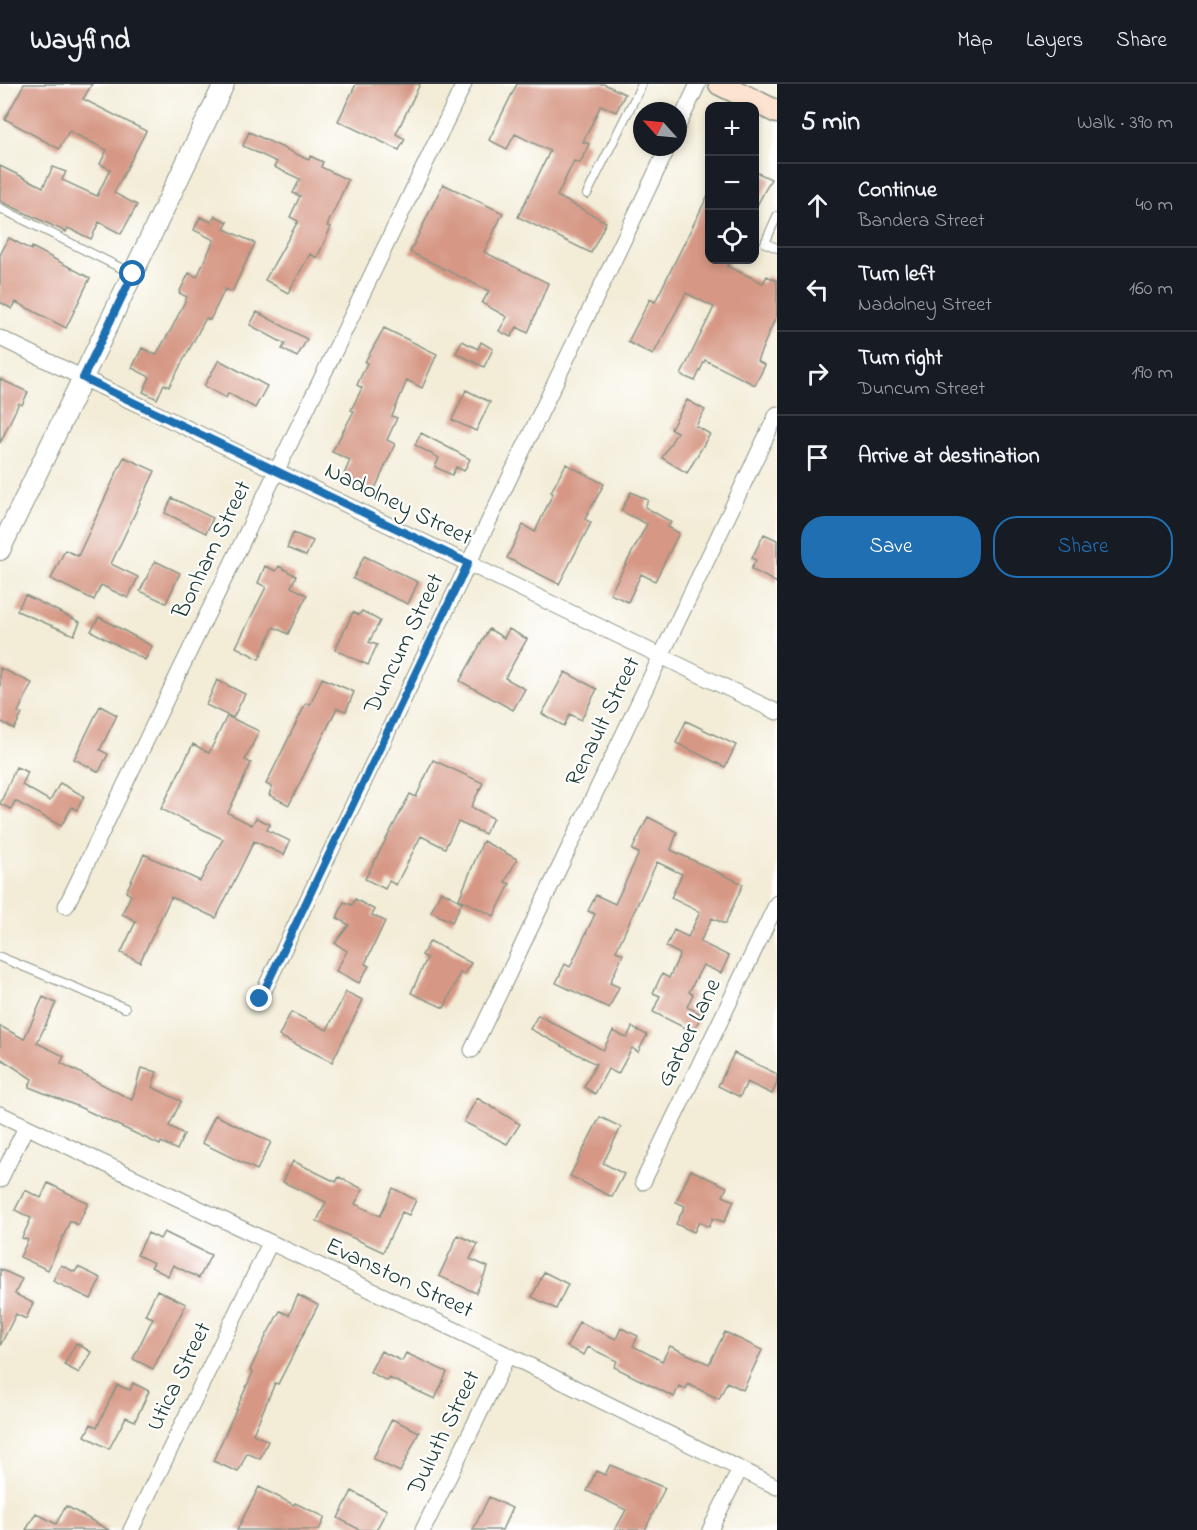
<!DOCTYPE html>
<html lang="en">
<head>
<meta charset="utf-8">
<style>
  :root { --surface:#171b24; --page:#242831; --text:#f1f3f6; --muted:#9ea1a6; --line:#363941; --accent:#1f6fb2 }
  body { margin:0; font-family:"Indie Flower",sans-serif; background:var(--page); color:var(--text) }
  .controls { position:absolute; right:18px; top:18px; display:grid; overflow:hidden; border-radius:12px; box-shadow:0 3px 9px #0003 }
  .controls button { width:54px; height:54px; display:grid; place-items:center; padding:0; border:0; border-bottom:2px solid var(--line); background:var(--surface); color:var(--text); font:30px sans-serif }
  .compass { position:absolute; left:633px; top:18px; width:54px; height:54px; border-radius:50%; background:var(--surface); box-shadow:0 3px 9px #0003; rotate:297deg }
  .stop { position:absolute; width:18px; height:18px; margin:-14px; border:4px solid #1f6fb2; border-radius:50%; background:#fff }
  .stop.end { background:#1f6fb2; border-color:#fff; box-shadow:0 2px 6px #0008 }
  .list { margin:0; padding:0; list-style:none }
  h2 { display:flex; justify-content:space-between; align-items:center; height:78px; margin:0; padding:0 24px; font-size:26px }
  h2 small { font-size:20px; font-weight:400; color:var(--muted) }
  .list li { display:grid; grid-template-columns:39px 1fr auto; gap:18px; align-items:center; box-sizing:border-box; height:84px; padding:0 24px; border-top:2px solid var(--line) }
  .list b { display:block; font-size:22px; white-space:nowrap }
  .list p { margin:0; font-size:20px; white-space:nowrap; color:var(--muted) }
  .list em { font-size:20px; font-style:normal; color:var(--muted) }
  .actions { display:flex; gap:12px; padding:18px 24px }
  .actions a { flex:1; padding:14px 0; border:2px solid var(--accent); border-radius:24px; text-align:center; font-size:21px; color:var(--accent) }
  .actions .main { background:var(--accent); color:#fff }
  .icon { flex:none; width:33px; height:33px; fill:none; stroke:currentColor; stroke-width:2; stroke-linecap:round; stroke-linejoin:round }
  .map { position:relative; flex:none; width:777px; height:1446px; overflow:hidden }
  header { display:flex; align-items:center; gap:36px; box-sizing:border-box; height:84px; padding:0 30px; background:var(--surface); border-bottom:2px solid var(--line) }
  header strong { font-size:28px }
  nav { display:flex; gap:33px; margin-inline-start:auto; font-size:21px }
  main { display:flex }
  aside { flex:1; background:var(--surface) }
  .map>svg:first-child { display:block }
</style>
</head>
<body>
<header>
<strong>Wayfind</strong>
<nav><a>Map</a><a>Layers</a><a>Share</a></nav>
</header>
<main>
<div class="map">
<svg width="777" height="1446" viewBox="0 0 777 1446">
  <rect width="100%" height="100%" fill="#fff"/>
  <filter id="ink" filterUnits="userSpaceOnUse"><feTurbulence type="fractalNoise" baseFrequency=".0167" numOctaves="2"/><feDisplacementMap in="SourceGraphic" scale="12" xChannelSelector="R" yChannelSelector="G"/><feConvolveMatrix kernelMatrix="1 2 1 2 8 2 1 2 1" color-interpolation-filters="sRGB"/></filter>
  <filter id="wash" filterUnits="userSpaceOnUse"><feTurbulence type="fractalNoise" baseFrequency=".008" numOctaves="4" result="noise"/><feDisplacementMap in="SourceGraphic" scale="24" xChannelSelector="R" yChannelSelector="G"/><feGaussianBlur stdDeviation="1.35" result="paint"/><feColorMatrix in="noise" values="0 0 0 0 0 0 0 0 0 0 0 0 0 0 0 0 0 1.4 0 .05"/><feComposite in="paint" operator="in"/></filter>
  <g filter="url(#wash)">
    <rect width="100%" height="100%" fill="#f3ecd7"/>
    <g id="blocks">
      <path fill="#d69784" d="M24,0h68l-9,15 63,32 -32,62 23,12 -16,29 -22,-12 -8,17 -23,-11 -2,4 -66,-31v-35l43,21 10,-20 13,5 -4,8 35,16 13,-27 -10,-5 7,-14 -38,-19 -10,18 -54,-30z
        M356,0h64l-24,50 9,5 -6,11 -61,-29z
        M517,0h87l21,10 -9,18 -15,-7 -18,37 6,2 -9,19 -6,-2 -17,35 49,26 -15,31 -73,-36 32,-66 -35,-17 -8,15 -18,-9z
        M249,48l60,28 1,-4 13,6 -2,5 27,13 -21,46 4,1 -14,31 -7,-4 -22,39 -23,-13 33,-59 -8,-4 10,-21 -7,-3 7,-14 -26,-12 3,-5 -34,-16z
        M754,87l17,8 -17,32z
        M443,100l60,29 -19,39 64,31 -20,50 -11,-6 -6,10 -12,-6 8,-14 -25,-14 7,-12 -79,-39z
        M710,107v69h21l-4,6 36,17 4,-7 10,5v33l-20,47 8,4 -10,20 -50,-25 -10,21 -14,-6 33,-68 -28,-14 -33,62 -25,-13 22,-43 5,3z
        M215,132l13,6 -4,7 31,14 -23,49 -7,-3 -15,31 -4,-2 -37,69 -5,-3 -7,15 -14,-7 7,-15 -18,-9 10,-20 14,7 16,-27 15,-31 -8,-4 10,-20 8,4 17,-37 -20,-10 6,-13 12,5z
        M9,154l22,12 1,-3 58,31 -24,50 -50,-26 -4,7 -12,-7v-47z
        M257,228l50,27 -10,18 -15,-8 3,-5 -35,-19z
        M384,244l53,26 -15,34 -15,-8 -15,36 5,2 -10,22 8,4 -21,47 -31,-14 7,-17 -18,-8 22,-41 -3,-1 11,-22 -5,-3 10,-22 -2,-1z
        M462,257l16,8 3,-7 12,7 -9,18 -28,-14z
        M219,276l48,26 -12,22 -27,-15 -2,5 -22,-12z
        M0,295l28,13 -6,13 -3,-2 -19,40z
        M466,306l24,12 -14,29 -24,-11z
        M687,316l18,10 -9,16 14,8 -23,39 -25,-15 15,-26 -6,-3z
        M421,349l49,26 -6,12 -8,-4 -4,8 -17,-8 4,-9 -24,-13z
        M124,373l31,14 -44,93 27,13 -10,21 -27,-13 -7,15 -43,-21 14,-29 13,6z
        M566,380l38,20 -19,35 6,4 -32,61 -52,-26 16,-33 12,7 18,-39 -2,-1z
        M631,408l17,8 -3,7 26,15 -3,5 11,6 -24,48 -14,-7 -13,28 -18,-8 37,-70 -26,-13z
        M172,414l41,20 -7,15 -41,-20z
        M293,449l20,8 -7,15 -19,-8z
        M764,450l13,6v43l-26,-14 5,-9 -4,-2z
        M364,472l54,26 -10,22 -55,-25z
        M155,477l25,12 -14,30 -26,-12z
        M265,482l11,5 3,-5 17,10 -5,11 16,8 -19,39 -14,-7 -15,32 -23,-12 30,-60 -8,-4z
        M25,511l55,27 -6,13 -57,-24z
        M362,527l18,10 -11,21 8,3 -9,20 -33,-15 18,-38 6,3z
        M99,533l53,29 -7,14 -54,-29z
        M489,545l15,9 5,-9 18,10 -22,39 20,11 -12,21 -53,-29z
        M0,584l32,15 -14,29 4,2 -8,15 -14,-8z
        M565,588l32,17 -16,31 -11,-6 -6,12 -22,-12z
        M322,594l32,14 -8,19 -9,-3 -48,97 -20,-10 3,-8 -6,-3 40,-81 4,2z
        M217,596l28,14 -12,24 -27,-13z
        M100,622l17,9 -17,35 8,4 -9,18 -25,-13z
        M227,632l32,15 -14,29 6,3 -23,50 24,12 4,-7 14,6 -3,6 23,11 -6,14 -30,-14 -38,77 -45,-21 -31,65 -19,-9 15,-32 -14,-7 9,-19 -5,-3 18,-38 56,27 23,-42 -62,-30 32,-65 16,9z
        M686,637l50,24 -11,22 -49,-24z
        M433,676l50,23 -12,24 22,11 -8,16 -27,-12 -13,26 -24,-12 -25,49 -7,-4 -4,8 -20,-10 45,-85 6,3z
        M16,683l12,5 -6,13 28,16 10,-18 24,13 -7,14 -5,-3 -11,19 -46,-25 -4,8 -11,-5z
        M648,733l29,15 -6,18 72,34 -18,40 -13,-6 -12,24 29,14 -8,17 -18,-8 -14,27 4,2 -6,13 15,7 -9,18 -40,-20 7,-16 -7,-3 9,-19 7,4 11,-24 -14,-7 8,-17 14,7 12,-25 -29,-14 11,-24 -25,-12 -41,89 7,3 -13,29 9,4 -10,21 -53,-25 9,-19 5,3 25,-53 -7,-3 8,-16 19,9 24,-51 -7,-3z
        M483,757l34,18 -12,23 5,2 -16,32 -35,-17z
        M441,807l21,11 -10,20 -21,-10z
        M355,815l20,11 -3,5 13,6 -20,43 4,2 -10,17 -23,-12 11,-20 -12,-8 14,-18 -12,-7 7,-16 8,3z
        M430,857l41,22 -7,12 -4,-2 -16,35 -33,-15 16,-35 -5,-3z
        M346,908l17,8 -31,62 -53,-26 12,-24 36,18z
        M43,913l13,6 -19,40 27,13 -3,7 71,37 9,-32 16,4 -5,15 29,14 -12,25 15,8 -7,16 -16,-8 -1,3 -83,-39 -48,-19 3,-8 -32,-21v-32l24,13z
        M538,931l65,35 10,-19 14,7 5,-11 15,8 -9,17 -6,-4 -14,26 -10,-5 -13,25 -11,-7 12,-23 -66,-35z
        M734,969l43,21v9l-5,11 -25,-12 -7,15 -22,-11z
        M477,1014l43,26 -13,20 -43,-22z
        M215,1031l56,27 -14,28 -55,-27z
        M600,1033l21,10 -18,36 21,11 -12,23 -42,-21z
        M293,1077l43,21 3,-5 24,12 -8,15 25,12 13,-28 23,12 -7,15 -7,-3 -19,40 -66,-31 9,-19 -43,-20z
        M691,1086l36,17 -4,9 11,5 -10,21 -11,-4 -4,9 -10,-5 -5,10 -18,-8 9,-18 -9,-4z
        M48,1099l40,20 -10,22 -8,-4 -22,49 -28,-13 8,-17 -6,-2 9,-20 -16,-8 10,-20 16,8z
        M164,1148l47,23 -12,23 -26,-13 -5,11 -17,-9 3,-4 -17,-8 11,-22 12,6z
        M458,1151l20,9 -8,15 18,8 -12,26 -37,-17z
        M61,1181l14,7 3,-5 23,11 -10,21 -38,-18z
        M0,1185l22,10 -7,15 18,9 -7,16 -10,-5 -16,32z
        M544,1188l24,12 -12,25 -24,-12z
        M157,1206l29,14 -33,65 -20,-10 20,-41 -8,-3z
        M298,1211l20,10 -40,79 -3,-1 -22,51 15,7 -8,18 -13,-6 -9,19 -25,-11 40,-89 -3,-2 16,-34 14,-25 9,4z
        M579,1238l37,17 5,-11 17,8 -5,10 29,15 8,-15 39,18 16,-32 37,18 -19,40 -16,-8 -8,17 -31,-15 -2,5 -7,-3 -5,11 -60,-30 3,-6 -29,-14 -4,8 -17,-8z
        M76,1259l15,9 -12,21 -15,-8z
        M381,1267l21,10 4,-8 41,19 -12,27 -46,-21 -2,3 -17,-9z
        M133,1299l16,8 -14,30 -9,-4 -17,32 -24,-13 6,-12 6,3 20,-42 13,5z
        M392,1335l27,13 -19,40 -27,-13z
        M610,1381l55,23 -20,42h-30l11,-20 -39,-19 9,-20 9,4z
        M259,1403l35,18 1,-2 30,14 -6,13h-82z
        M352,1407l35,19 -11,20h-16l-22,-12z
        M489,1413l23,11 -10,22h-29z
        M66,1422l43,24h-83l10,-17 20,11z"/>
    </g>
  </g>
  <g filter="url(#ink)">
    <use href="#blocks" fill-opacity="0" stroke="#899486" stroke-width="1.5"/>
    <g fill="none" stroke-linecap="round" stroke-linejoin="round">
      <defs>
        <path id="service" d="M587,110l55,-110
          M0,124l133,66
          M777,132l-12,27 12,5
          M0,873l125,51"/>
        <path id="minor" d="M678,42l20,-42
          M0,254l777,374
          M66,822l398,-822
          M260,915l408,-852
          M472,966l305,-636
          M0,1030l508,241 269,132
          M0,1096l26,-53
          M643,1098l134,-279
          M131,1446l139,-287
          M423,1446l85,-175
          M710,1446l30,-61"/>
        <path id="tertiary" d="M0,466l224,-466"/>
        <path id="secondary" d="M720,0l57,28"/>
      </defs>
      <use href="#service" stroke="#899486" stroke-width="10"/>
      <use href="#minor" stroke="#899486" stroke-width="17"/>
      <use href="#tertiary" stroke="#899486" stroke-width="22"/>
      <use href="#secondary" stroke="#899486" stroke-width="25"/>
      <use href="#service" stroke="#fff" stroke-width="8"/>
      <use href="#minor" stroke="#fff" stroke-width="15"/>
      <use href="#tertiary" stroke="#fff" stroke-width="20"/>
      <use href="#secondary" stroke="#fde4d1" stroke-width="22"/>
    </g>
  </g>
  <g fill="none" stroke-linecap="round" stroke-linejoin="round" filter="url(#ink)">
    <path stroke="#1f6fb2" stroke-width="8" d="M133,190l-50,104 385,185 -208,436"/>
  </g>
  <g text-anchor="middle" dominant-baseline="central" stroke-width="4.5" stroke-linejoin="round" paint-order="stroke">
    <g font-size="24" fill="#1f3d34" stroke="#fff">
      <text transform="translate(398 421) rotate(26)">Nadolney Street</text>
      <text transform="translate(213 466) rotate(-64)">Bonham Street</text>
      <text transform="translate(405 560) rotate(-64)">Duncum Street</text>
      <text transform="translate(604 638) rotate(-64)">Renault Street</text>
      <text transform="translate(690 949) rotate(-64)">Garber Lane</text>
      <text transform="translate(399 1195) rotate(25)">Evanston Street</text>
      <text transform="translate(180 1293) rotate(-64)">Utica Street</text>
      <text transform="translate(445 1349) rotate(-64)">Duluth Street</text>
    </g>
  </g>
</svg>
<div class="controls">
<button>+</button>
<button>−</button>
<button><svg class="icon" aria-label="locate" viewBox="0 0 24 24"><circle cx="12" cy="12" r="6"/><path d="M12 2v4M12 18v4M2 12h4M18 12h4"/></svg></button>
</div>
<svg class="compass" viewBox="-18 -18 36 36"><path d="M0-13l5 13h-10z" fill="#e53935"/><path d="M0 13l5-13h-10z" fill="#9ea1a6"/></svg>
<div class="stop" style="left:133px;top:190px"></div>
<div class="stop end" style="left:260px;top:915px"></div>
</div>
<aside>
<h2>5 min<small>Walk · 390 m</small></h2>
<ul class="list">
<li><svg class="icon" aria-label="ahead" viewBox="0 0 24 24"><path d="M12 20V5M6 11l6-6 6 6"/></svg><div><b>Continue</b><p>Bandera Street</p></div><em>40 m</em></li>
<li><svg class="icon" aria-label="left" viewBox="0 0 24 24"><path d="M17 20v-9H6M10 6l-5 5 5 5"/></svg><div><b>Turn left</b><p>Nadolney Street</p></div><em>160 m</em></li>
<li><svg class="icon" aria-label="right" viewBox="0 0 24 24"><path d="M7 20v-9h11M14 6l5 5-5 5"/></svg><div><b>Turn right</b><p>Duncum Street</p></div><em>190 m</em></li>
<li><svg class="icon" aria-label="arrive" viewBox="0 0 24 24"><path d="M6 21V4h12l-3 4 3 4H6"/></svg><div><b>Arrive at destination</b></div></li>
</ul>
<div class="actions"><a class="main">Save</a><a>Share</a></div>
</aside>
</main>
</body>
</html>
